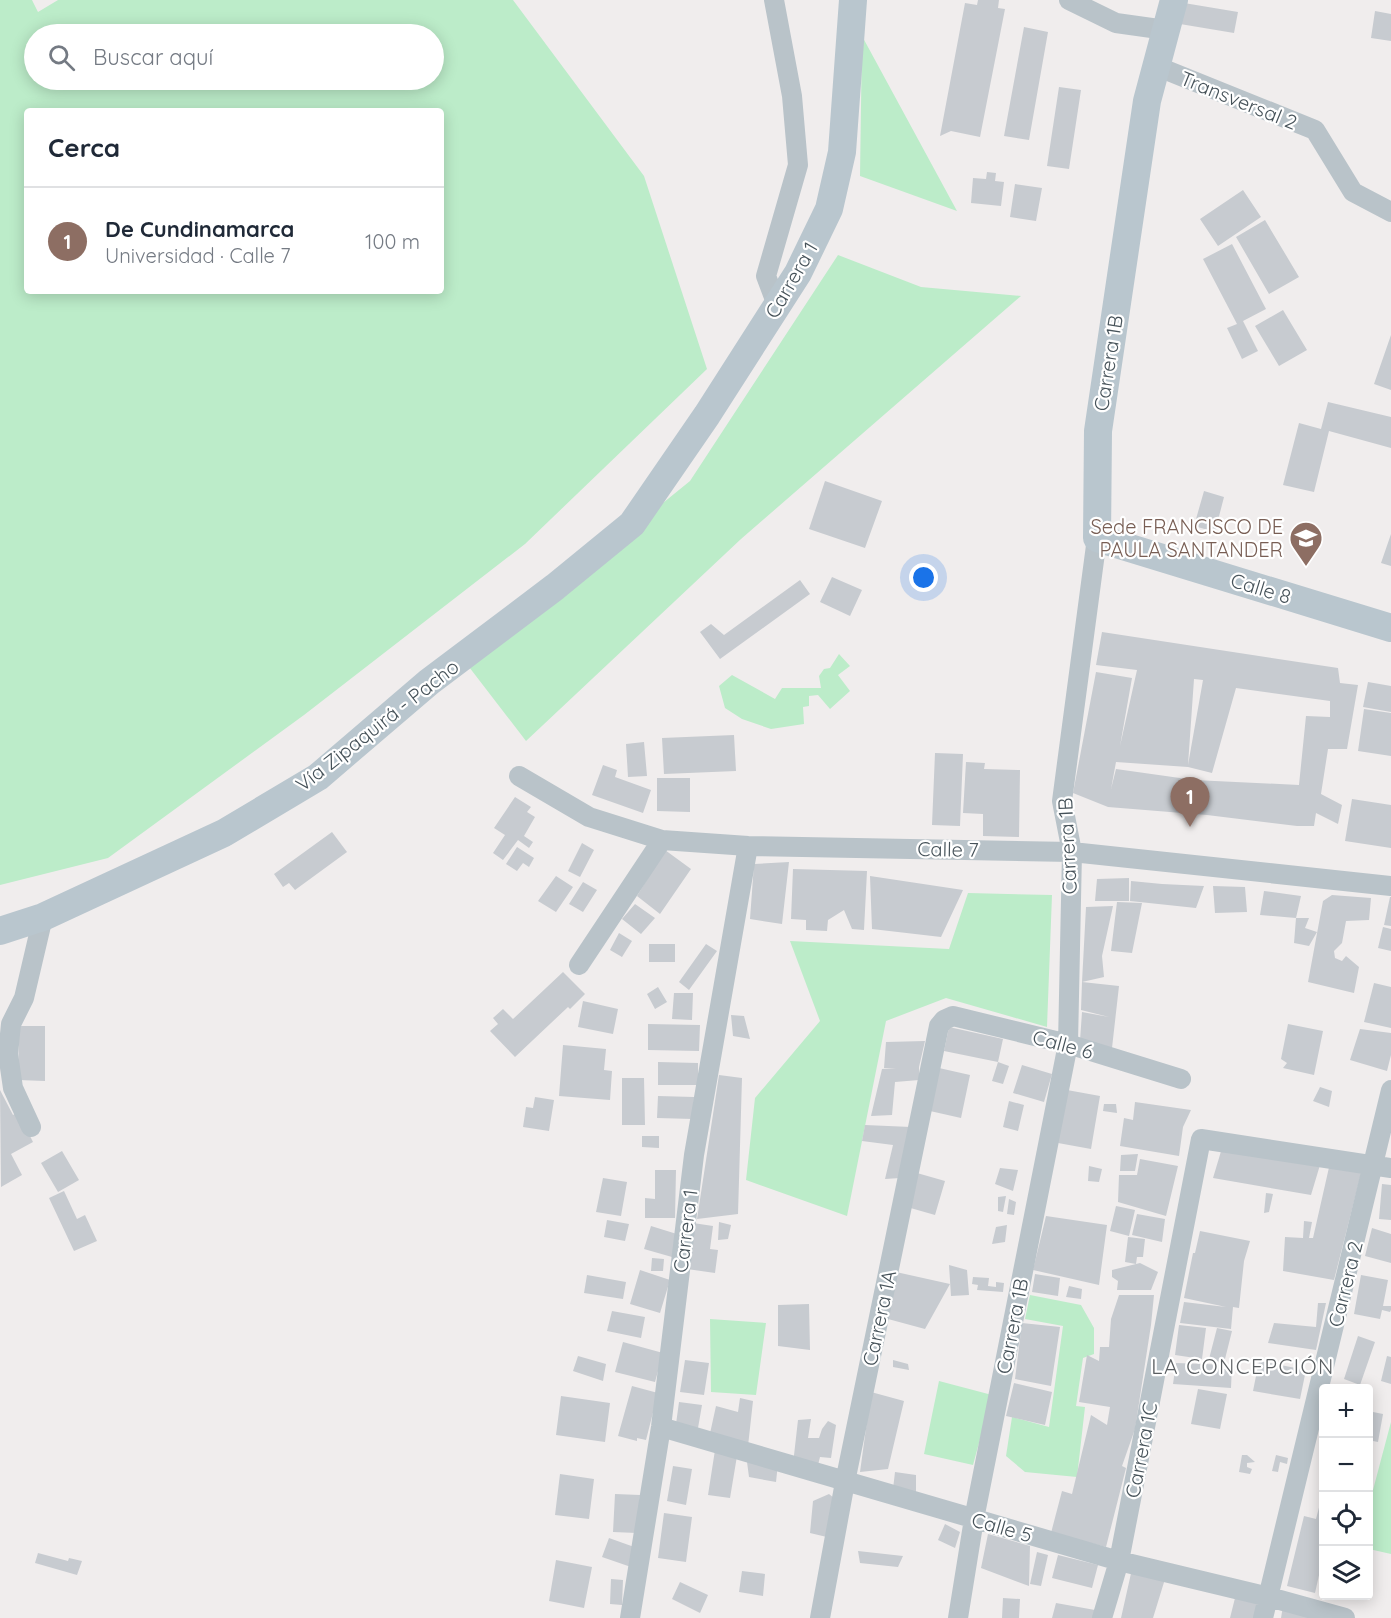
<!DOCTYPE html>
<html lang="es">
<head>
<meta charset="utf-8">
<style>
  :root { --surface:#fff; --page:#f6f6f7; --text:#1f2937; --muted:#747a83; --line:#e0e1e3; --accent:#b45309 }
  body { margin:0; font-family:Quicksand,sans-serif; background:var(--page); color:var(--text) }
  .controls { position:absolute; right:18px; bottom:18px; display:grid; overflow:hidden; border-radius:6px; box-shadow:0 3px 15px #0003 }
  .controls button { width:54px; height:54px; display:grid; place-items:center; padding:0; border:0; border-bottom:2px solid var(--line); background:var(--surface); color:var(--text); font:30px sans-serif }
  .you { position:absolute; left:924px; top:578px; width:21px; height:21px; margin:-15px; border:4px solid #fff; border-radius:50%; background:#1a73e8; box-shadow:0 0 0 9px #1a73e833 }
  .badge { display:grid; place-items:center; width:39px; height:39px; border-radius:50%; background:var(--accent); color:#fff; font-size:20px; font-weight:700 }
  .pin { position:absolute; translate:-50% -50px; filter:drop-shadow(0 2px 3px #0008) }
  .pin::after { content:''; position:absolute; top:32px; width:21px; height:18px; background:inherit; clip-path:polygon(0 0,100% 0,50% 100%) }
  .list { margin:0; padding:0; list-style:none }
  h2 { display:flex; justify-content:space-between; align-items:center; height:78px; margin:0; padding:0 24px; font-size:26px }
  h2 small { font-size:20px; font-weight:400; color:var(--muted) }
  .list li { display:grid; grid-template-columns:39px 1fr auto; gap:18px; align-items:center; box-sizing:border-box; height:108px; padding:0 24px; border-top:2px solid var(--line) }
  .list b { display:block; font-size:22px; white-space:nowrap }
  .list p { margin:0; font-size:20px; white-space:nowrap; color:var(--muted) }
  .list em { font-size:20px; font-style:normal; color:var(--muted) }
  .icon { flex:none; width:33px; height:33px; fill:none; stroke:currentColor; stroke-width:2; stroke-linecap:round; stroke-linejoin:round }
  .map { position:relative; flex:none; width:1391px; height:1618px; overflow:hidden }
  .search { position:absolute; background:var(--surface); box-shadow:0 3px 15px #0003; left:24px; top:24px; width:420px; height:66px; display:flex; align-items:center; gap:15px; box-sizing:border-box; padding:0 21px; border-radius:33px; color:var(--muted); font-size:22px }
  .panel { position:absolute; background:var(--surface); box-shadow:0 3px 15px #0003; left:24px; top:108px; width:420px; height:186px; border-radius:6px }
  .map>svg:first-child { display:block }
</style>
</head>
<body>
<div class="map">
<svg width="1391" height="1618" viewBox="0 0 1391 1618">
  <rect width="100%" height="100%" fill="#f0eded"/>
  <path fill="#bcecc9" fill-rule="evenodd" d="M0,0h32l6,12 20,-12h455l131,176 63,193 -182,175 -221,171 -196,143 -108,27zM34,34h400v46h-400zM27,111h414v180h-414z
    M862,36l95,175 -97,-35z
    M838,255l83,32 100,9 -280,243 -215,202 -60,-78 224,-182z
    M839,654l11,12 -12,9 12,16 -20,18 -12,-14 -9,1v10l-6,1 1,17 -33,5 -29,-10 -17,-11 -6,-22 13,-11 43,24 7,-11h39l-2,-12 5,-7 6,-1z
    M968,893l84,2 -5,132 -101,-29 -60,23 -39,195 -101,-36 9,-82 65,-77 -30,-80 159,8z
    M1030,1295l51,10 13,23v26l-11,4 -7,48 9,1 -8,70 -52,-5 -19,-16 6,-39 37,10 14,-101 -38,-7z
    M710,1319l56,4 -10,72 -45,-3z
    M939,1381l53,14 -19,70 -49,-11z
    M1391,1422v132l-22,-5v-44z"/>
  <path fill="#c7cbd0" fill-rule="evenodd" d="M978,0h21l-1,8 7,1 -25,128 -29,-6 -11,5 25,-133 12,2z
    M1184,3l54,9 -4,21 -54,-9z
    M1375,11l16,3v27l-20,-3z
    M1024,27l24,5 -19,108 -25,-4z
    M1059,87l22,3 -12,79 -22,-3z
    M987,172l9,1 -1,8 9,1 -3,24 -30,-3 2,-25 13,1z
    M1015,184l27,4 -6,33 -26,-4z
    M1243,190l18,27 -43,29 -18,-27z
    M1265,220l34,57 -30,17 -33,-57z
    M1232,244l34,65 -23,12 15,30 -16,8 -15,-31 10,-4 -34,-65z
    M1283,310l24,40 -28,16 -24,-40z
    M1391,335v55l-17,-6z
    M1328,402l63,15v31l-62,-17 -15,61 -31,-7 16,-62 22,6z
    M825,481l57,20 -17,47 -56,-19z
    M1204,491l20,6 -9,35 -21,-6z
    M1391,534v32l-10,-3z
    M832,577l30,13 -12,26 -30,-14z
    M800,580l10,14 -90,65 -20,-27 11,-8 13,11z
    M1102,632l236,36 2,15 18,2 -11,64h-19l-7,45 21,11 -4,19 -22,-11 -2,13h-17l-90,-11 -99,-8 -35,-14 23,-121 36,6 -12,68 17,-76 -41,-5zM1194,679l9,1 -15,85zM1236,688l94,13v16l-24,-1 -7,69 -105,-5 -78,-11 -5,20 5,-27 72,5 24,6z
    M1368,682l23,4v26l-28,-5z
    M1364,709l27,4v43l-33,-5z
    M734,735l2,36 -72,3 -2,-36z
    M644,742l3,34 -19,1 -2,-33z
    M935,753l28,1 -3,72 -28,-1z
    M966,762l19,1 -1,6 36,1 -1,67 -36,-1v-22l-20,-1z
    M603,765l14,5 -2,7 36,13 -8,23 -51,-18z
    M657,778h33v34l-33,-1z
    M515,797l16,10 -4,5 8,5 -11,19 9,6 -4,6 -11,-8 -15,20 -10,-7 12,-18 -11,-7z
    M1352,799l39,6v43l-46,-7z
    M332,832l15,20 -52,38 -6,-7 -6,4 -9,-13z
    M582,843l12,7 -14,27 -12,-6z
    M517,847l17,11 -5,9 -6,-4 -6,8 -11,-7z
    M665,850l26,19 -31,45 -23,-18z
    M789,862l-7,62 -32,-5 4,-55z
    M793,869l74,2 -3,59 -12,-1 -8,-19 -16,10 -1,11 -21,-1v-10l-15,-1z
    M556,876l17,11 -17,25 -18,-11z
    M870,876l93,14 -22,47 -69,-8z
    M1129,878v23h-34l2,-22z
    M1131,881l31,3 42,2 -8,22 -66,-7z
    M583,882l14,8 -14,22 -14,-8z
    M1213,886l32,1 2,25 -32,1z
    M1264,891l37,5 -5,22 -36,-3z
    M1332,895l39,3 -2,22 -23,1 -4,22 -8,8 1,7 7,3 4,-5 13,11 -5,26 -46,-11 15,-81z
    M1390,897h1v29l-7,-1z
    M1117,902l25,1 -10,50 -21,-2z
    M635,904l20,14 -14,16 -19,-15z
    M1113,906l-11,50 2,21 -22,5 4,-75z
    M1296,918h13l-4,10 12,4 -8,14 -15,-3z
    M1383,927l8,2v22l-13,-3z
    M619,933l13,8 -10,16 -12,-7z
    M649,944h26v18h-26z
    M706,944l11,7 -28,39 -10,-8z
    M563,972l22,22 -15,15 -2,-2 -53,50 -25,-26 8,-7 -5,-6 10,-9 10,10z
    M1082,982l37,4 -7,62 -32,-7 2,-29 27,5 -28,-7z
    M1374,983l17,4v41l-27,-6z
    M658,987l9,15 -12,7 -8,-15z
    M674,993h19l-1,27 -20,-1z
    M583,1001l35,8 -5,25 -35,-7z
    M731,1015l13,1 6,23 -17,-3z
    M648,1024l52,1 -1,26 -51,-1z
    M1288,1024l35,7 -9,44 -31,-7 4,-5 -6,-4z
    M19,1026h26v55l-27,-1z
    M949,1027l54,12 -5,23 -54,-11z
    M1360,1029l31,4v22l-4,16 -37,-11z
    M925,1041l-6,26v13l-24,2 -3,33 -21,1 11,-47 14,-1h-12l2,-26z
    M563,1045l43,4 -2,21 8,1 -2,29 -51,-4z
    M658,1062l40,1v22h-40z
    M998,1062l11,4 -6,18 -11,-3z
    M1022,1065l30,9 -8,28 -31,-9z
    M939,1068l31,7 -9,43 -31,-7z
    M719,1075l23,3 -4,136 -41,5z
    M622,1078h22l1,47h-23z
    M1320,1087l12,4 -3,16 -16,-6z
    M0,1090l13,25 5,-3 15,30 -22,12 11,21 -21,12z
    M1067,1090l33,6 -9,53 -33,-6z
    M658,1096l36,1 -1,22 -36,-1z
    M535,1097l19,3 -5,31 -26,-4 3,-20 7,1z
    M1009,1101l15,4 -6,26 -15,-4z
    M1135,1102l56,8 -8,17 -4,29 -59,-10 4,-28 9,2z
    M1104,1104h12l1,9 -14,-2z
    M865,1125l46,2 -11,51 -15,1 8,-34 -31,-4z
    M642,1136h17v12l-17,-1z
    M1222,1148l98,17 -9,30 -98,-17z
    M62,1151l17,29 -21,12 -17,-29z
    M1138,1154l-3,17h-15l1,-16z
    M1140,1159l38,7 -12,50 -48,-14 1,-27h18z
    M1330,1163l32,7 -28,110 -51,-9 2,-34 18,1 1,-17 8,1 -3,16h4z
    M1089,1166l13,3 -3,13 -11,-1z
    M1000,1168l18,2 -5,21 -18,-7z
    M655,1170h21l-1,48h-30v-20l10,1z
    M917,1173l28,8 -10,34 -28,-8z
    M603,1178l24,4 -6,34 -25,-4z
    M1382,1184l9,1v35l-12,-1z
    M64,1191l13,28 8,-4 12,26 -23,10 -25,-53z
    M1266,1193l7,1 -4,18 -5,1z
    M1006,1196l-3,16 -5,-1v-14z
    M1009,1199l7,3 -2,13 -7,-1z
    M1116,1206l19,4 -6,26 -19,-5z
    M1137,1214l28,5 -3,23 -30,-7z
    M1046,1216l61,9 -8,60 -66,-15z
    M607,1220l22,4 -4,17 -21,-4z
    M719,1222l12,3 -3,14 -10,1z
    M693,1223l20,3 -3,23 8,1 -3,23 -28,-4z
    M1007,1225l-2,17 -13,2 4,-17z
    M651,1226l29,9 -8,22 -28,-8z
    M1372,1228l19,6v29l-26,-7z
    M1200,1231l50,10 -6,20 -5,47 -6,-1 -2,22 -51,-6 4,-21 42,5 -42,-9 9,-45h2z
    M1128,1237l17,2 -2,18h-6l-1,7 -11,-2z
    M652,1258l12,1 -1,12h-12z
    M1140,1263l18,9 -7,18h-34l1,-9 -6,-4v-7z
    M949,1265l18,5 2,25 -18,1z
    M640,1270l30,10 -10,33 -30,-9z
    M896,1272l54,12 -25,45 -37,-10z
    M1035,1274l25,4 -2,18 -26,-4z
    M587,1275l39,7 -3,17 -39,-6z
    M1361,1275l27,5 -5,26h8v4l-1,2 -8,-2 -2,9 -26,-5z
    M973,1277l16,1 -1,8 8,1v-5l8,1 -1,9 -26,-2 1,-5 -6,-1z
    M1069,1286l13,3 -1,10 -15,-2z
    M1119,1295h35l-3,30 -16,104 -13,37 4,2 -20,79 -55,-14 11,-42 10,3 19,-79 16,10 3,-18 -31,-5 8,-47 12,6 1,-14h9l2,-28z
    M1318,1303h8l-10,47 -48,-7 6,-20 42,4z
    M809,1304l1,46 -32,-4v-41z
    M612,1311l33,6 -4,21 -34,-7z
    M1022,1323l38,4 -9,59 -36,-7z
    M1179,1325l27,3 -4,31 -27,-4z
    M1217,1328l15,3 -8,32 -15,-4z
    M1358,1336l17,6 -15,43 -16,-6z
    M623,1342l40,11 -8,29 -40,-10z
    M578,1356l28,8 -3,17 -30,-10z
    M1387,1356l4,1v27l-10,-3z
    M685,1360l24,3 -5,32 -24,-3z
    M893,1360l15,4 1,6 -16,-3z
    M1259,1361l47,9 -6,29 -47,-8z
    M1176,1363l56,2 -1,23 -58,-4z
    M1014,1383l38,9 -7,33 -39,-9z
    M632,1386l26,7 -12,47 -9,-2v3l-19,-5z
    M1198,1389l29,5 -7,35 -29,-5z
    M871,1392l33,9 -16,68 -28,3z
    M561,1396l49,7 -5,39 -49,-7z
    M740,1398l13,3 -5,45 -39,-8 7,-32 22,6z
    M679,1402l23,3 -4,23 -22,-4z
    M1368,1411l15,3 -5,28 -10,-2z
    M811,1419l-3,19h11l3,-9 6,-8 8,4 -5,33 -11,-1 -2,8 -25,-1 5,-44z
    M715,1450l22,6 -7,42 -22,-3z
    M1242,1455h5l8,7 -8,1v4l5,2 -2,5 -11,-2z
    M1276,1455l12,3 -1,6 -7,-2 -2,10 -6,-1z
    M747,1462l31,1 -2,19 -27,-5z
    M673,1466l19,3 -6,36 -19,-4z
    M895,1472l21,3v20l-23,-6z
    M560,1474l34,5 -5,40 -34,-4z
    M1323,1492l1,61 -9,40 -28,-7 17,-70 12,3z
    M615,1494l25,1 -3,38 -24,-1z
    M829,1494l11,9 -9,35 -21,-5 3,-32z
    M664,1513l28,4 -6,45 -28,-4z
    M945,1524l15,8 -5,16 -17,-8z
    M988,1534l42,12 -1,40 -48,-18z
    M609,1538l28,10 -6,19 -29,-10z
    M858,1551l45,5 -5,11 -38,-4z
    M1037,1552l11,3 -7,31 -11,-2z
    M38,1553l30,8 1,-3 13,3 -5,14 -42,-12z
    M1058,1555l40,10 -6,23 -40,-10z
    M556,1560l36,7 -8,41 -35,-7z
    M1132,1569l33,10 -12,39h-32z
    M742,1571l23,3 -2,22 -24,-4z
    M611,1579l12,1 -1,25 -12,-1z
    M680,1582l28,13 -8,18 -28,-14z
    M1236,1594l26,7 -4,17h-28z
    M1003,1598l17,1 -1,19h-17z
    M1056,1603l39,7 -2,8h-41z
    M1283,1606l41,12h-43z"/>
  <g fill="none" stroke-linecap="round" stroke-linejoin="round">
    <path stroke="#b9c3c9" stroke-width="20" d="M774,0l18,96 6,69 -32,111 11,29
      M1069,0l47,23 50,7
      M1156,66l159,64 38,62 38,20
      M519,776l70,41 73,23 86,6 324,6 319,34
      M579,965l83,-125
      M31,1127l-18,-39 -5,-34 3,-30 13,-26 19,-81
      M661,1427l458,134 150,36 76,21
      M630,1618l31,-191 33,-272 54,-309
      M820,1618l25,-136 94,-456 5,-6 9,-4 115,28 113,35
      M958,1618l16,-99 94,-475 4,-192 -10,-51 35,-263
      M1102,1618l17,-57 82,-422 190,29
      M1263,1618l128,-528"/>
    <path stroke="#b9c6ce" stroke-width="28" d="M1174,0l-27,101 -49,330 -1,107 294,90
      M0,931l43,-14 181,-84 94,-56 111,-95 126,-95 77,-63 75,-109 91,-142 31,-64 13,-57 11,-152"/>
  </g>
  <defs>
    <symbol id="university-pin" viewBox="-11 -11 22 30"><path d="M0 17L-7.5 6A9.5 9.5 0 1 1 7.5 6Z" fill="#8d6e63" stroke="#fff"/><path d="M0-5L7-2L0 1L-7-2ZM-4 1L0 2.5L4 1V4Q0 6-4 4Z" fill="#fff"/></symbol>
  </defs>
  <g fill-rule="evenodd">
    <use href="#university-pin" x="1287" y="519" width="38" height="52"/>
  </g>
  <g text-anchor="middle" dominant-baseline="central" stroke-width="4.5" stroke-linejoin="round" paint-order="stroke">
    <g font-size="20" fill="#465259" stroke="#fff">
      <text transform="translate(1239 100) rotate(22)">Transversal 2</text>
      <text transform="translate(791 280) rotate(-60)">Carrera 1</text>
      <text transform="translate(1108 363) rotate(-81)">Carrera 1B</text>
      <text transform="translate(1261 588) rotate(17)">Calle 8</text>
      <text transform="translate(377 725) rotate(-38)">Vía Zipaquirá - Pacho</text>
      <text transform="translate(1067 846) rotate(-93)">Carrera 1B</text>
      <text transform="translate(948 849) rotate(1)">Calle 7</text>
      <text transform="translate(1063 1044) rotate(15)">Calle 6</text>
      <text transform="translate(685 1231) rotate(-83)">Carrera 1</text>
      <text transform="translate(1345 1284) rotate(-76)">Carrera 2</text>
      <text transform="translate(879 1318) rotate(-78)">Carrera 1A</text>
      <text transform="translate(1012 1326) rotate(-79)">Carrera 1B</text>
      <text transform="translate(1141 1450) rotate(-79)">Carrera 1C</text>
      <text transform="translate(1002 1527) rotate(16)">Calle 5</text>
    </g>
    <g font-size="20" fill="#785e54" stroke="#fff" text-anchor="end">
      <text x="1283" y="526">Sede FRANCISCO DE<tspan x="1283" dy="23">PAULA SANTANDER</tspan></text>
    </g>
    <g font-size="21" letter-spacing="1.5" fill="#5a5e61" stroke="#fff">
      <text x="1243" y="1366">LA CONCEPCIÓN</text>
    </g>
  </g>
</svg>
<div class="controls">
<button>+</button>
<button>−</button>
<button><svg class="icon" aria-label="locate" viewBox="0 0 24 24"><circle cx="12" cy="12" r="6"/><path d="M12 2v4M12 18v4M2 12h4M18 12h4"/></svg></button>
<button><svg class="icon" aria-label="layers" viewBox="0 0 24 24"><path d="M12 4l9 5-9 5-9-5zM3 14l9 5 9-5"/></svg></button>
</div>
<div class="you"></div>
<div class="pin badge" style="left:1190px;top:827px;background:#8d6e63">1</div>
<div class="search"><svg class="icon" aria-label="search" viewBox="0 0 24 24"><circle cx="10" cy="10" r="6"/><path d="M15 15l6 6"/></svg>Buscar aquí</div>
<section class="panel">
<h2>Cerca<small></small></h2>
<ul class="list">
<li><span class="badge" style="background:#8d6e63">1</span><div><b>De Cundinamarca</b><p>Universidad · Calle 7</p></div><em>100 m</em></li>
</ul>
</section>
</div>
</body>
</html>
